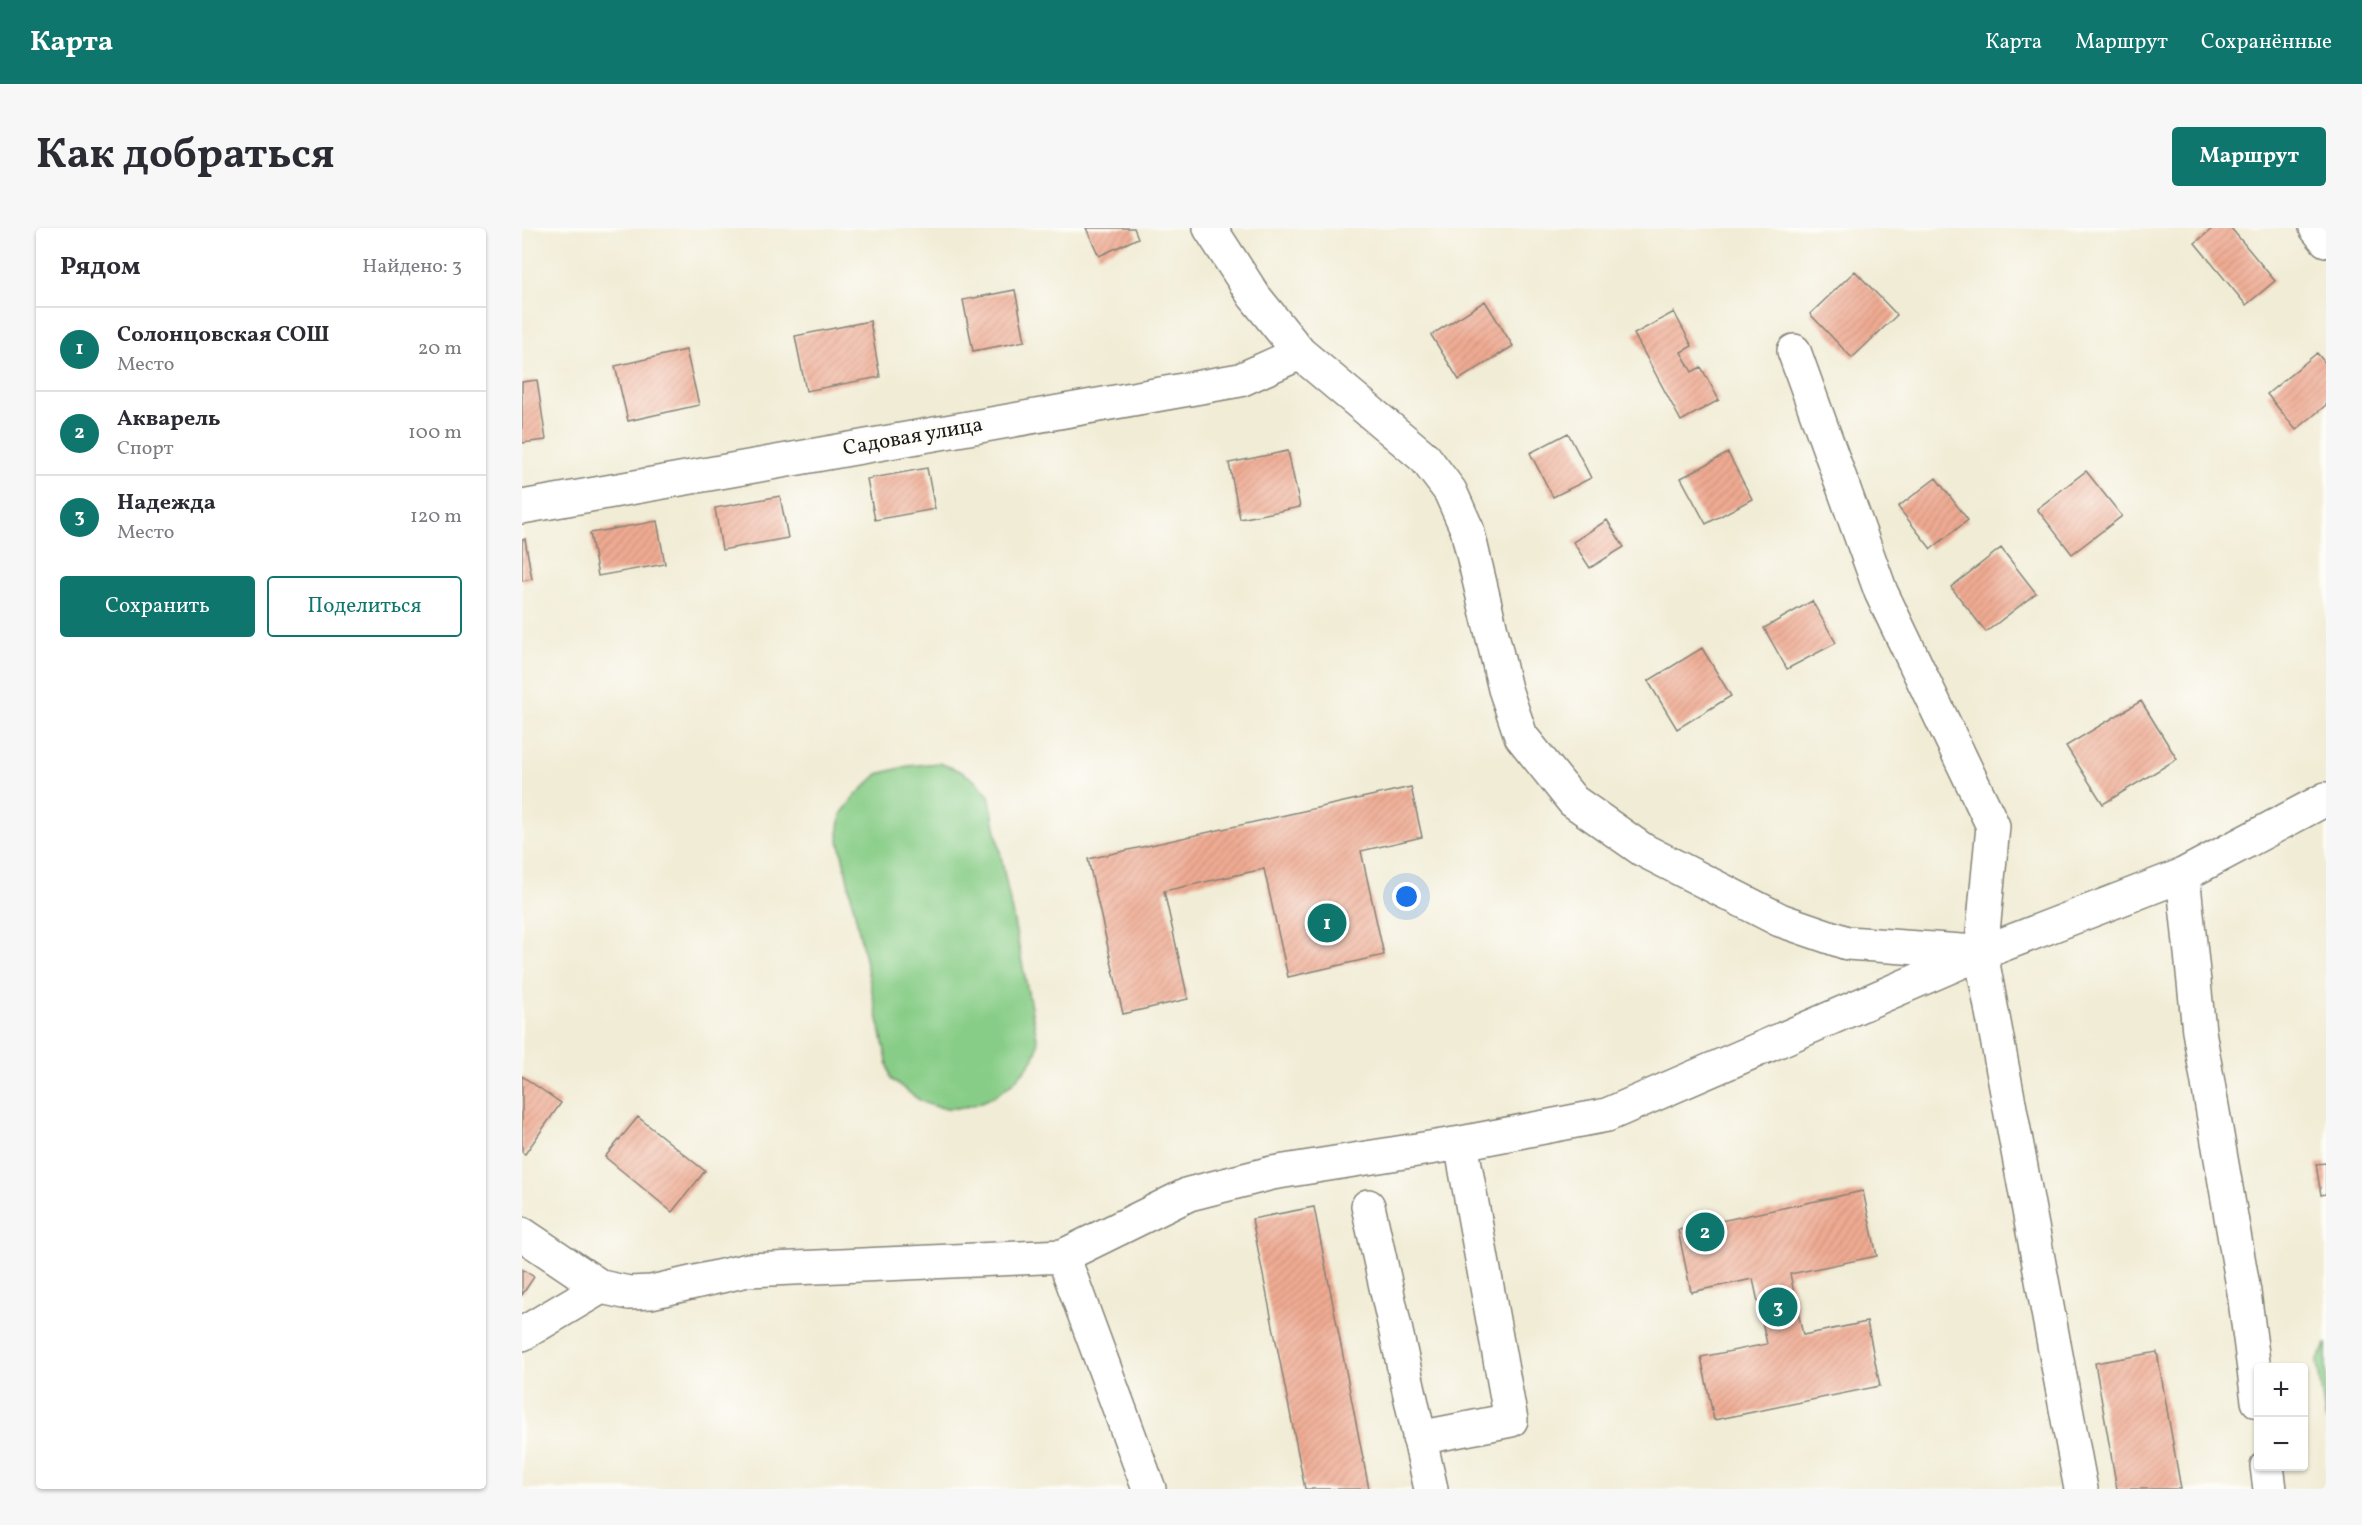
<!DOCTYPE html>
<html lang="ru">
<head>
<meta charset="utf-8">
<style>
  :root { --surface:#fff; --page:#f7f7f7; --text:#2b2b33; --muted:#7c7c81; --line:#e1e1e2; --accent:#0f766e }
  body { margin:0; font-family:Vollkorn,serif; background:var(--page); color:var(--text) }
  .controls { position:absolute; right:18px; bottom:18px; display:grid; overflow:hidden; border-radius:6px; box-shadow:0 2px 4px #0004 }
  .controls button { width:54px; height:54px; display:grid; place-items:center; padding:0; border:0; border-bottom:2px solid var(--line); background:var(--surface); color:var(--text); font:30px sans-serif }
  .you { position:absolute; left:885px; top:669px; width:21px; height:21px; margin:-15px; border:4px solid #fff; border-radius:50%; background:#1a73e8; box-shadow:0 0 0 9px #1a73e833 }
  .badge { display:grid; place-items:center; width:39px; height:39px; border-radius:50%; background:var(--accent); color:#fff; font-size:20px; font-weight:700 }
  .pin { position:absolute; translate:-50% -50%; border:3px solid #fff; box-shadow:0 2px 6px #0006 }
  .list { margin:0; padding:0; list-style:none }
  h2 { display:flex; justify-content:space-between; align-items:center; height:78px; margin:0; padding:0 24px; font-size:26px }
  h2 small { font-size:20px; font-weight:400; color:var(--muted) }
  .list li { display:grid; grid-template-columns:39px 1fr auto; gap:18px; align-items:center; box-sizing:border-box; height:84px; padding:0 24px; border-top:2px solid var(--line) }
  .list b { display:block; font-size:22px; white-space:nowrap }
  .list p { margin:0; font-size:20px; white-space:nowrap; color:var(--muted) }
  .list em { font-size:20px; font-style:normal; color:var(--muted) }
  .actions { display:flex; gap:12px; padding:18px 24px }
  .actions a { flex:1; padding:14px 0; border:2px solid var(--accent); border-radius:6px; text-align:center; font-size:21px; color:var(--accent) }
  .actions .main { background:var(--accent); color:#fff }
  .map { position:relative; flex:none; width:1804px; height:1261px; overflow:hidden; border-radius:6px }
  header { display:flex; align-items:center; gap:36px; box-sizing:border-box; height:84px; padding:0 30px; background:var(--accent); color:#fff }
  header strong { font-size:28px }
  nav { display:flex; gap:33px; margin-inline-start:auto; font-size:21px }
  .intro { display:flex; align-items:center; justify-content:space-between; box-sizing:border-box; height:144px; padding:0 36px }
  h1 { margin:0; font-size:42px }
  .button { padding:15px 27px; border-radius:6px; background:var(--accent); color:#fff; font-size:21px; font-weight:700 }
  main { display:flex; gap:36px; padding:0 36px }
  aside { flex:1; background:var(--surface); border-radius:6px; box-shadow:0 2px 4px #0004 }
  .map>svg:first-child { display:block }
</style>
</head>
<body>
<header>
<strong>Карта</strong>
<nav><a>Карта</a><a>Маршрут</a><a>Сохранённые</a></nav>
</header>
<div class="intro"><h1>Как добраться</h1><a class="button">Маршрут</a></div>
<main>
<aside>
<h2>Рядом<small>Найдено: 3</small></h2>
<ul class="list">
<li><span class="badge">1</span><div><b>Солонцовская СОШ</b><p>Место</p></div><em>20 m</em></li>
<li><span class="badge">2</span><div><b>Акварель</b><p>Спорт</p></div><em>100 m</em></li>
<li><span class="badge">3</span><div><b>Надежда</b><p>Место</p></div><em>120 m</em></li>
</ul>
<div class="actions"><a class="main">Сохранить</a><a>Поделиться</a></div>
</aside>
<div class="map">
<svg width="1804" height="1261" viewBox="0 0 1804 1261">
  <defs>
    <pattern id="building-hatch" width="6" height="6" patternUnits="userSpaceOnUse" patternTransform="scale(1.5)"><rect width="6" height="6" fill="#efaa92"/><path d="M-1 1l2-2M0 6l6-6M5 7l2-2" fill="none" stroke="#cc927d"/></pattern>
  </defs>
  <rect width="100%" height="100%" fill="#fdfcf7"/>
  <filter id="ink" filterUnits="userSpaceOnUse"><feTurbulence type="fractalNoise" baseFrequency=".0167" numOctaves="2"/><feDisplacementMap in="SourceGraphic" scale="12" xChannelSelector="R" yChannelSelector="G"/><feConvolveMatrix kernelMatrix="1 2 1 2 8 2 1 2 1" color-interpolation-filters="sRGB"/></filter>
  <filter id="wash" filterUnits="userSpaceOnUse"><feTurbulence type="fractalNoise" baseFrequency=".008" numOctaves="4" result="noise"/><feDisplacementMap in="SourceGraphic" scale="24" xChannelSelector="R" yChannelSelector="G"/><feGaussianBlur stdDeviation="1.35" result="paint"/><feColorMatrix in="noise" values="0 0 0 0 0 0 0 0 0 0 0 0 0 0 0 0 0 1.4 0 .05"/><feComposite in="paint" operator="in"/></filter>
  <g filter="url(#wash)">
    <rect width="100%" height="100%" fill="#f1ecd5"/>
    <path fill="#88cd87" stroke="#527452" stroke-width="1.5" d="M417,535c24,8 35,14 50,33l49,247c-1,13 -6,18 -14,28 -23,27 -62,47 -99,32 -11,-5 -23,-17 -34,-24l-53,-244 3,-21 15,-19 22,-21 30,-8z
      M1804,1115v79l-9,-60z"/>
    <g id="blocks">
      <path fill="url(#building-hatch)" d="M564,0h48l4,10 -39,18z
        M1691,0h18l44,53 -29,24 -51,-62z
        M1333,43l42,44 -45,43 -42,-44z
        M493,62l10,51 -52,10 -10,-51z
        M963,73l28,45 -54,34 -28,-45z
        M1152,84l18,34 -11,6 11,20 9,-5 18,33 -38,21 -47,-87z
        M348,93l10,56 -74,14 -11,-55z
        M164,122l13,55 -71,16 -13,-55z
        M1795,125l9,11v41l-30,25 -29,-36z
        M15,152l9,60 -24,3v-61z
        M1046,205l23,45 -38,19 -23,-44z
        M766,223l12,56 -60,12 -11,-56z
        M1206,225l24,46 -46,25 -25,-46z
        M405,240l8,41 -60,11 -8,-41z
        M1564,243l36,45 -50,38 -35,-45z
        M1414,250l32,42 -37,29 -33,-42z
        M258,268l8,42 -66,12 -7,-42z
        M1085,292l17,27 -34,21 -17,-26z
        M135,293l8,43 -67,12 -8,-43z
        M3,311l7,40 -10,2v-41z
        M1479,320l35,45 -50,39 -35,-45z
        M1290,373l24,42 -49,26 -23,-41z
        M1180,420l29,48 -54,33 -29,-48z
        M1619,473l36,58 -74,45 -37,-58z
        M889,559l11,50 -61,14 23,104 -96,22 -24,-108 -100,22 24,108 -65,15 -35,-155z
        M0,848l39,27 -36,51 -3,-2z
        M116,889l67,54 -33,41 -67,-55z
        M1804,935v31l-5,1 -5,-31z
        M1341,963l14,65 -87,18 13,61 64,-13 13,64 -166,34 -13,-63 66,-13 -14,-65 -62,13 -13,-62z
        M792,979l55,282h-64l-53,-270z
        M0,1041l12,8 -12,18z
        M1635,1124l24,137h-64l-22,-126z"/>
    </g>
  </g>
  <g filter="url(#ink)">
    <use href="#blocks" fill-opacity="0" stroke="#868478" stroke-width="1.5"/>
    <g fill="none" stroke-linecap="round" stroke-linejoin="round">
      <defs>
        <path id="minor" d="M688,0l44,68 46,57 125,105 25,33 17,38 38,160 16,47 52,65 70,49 137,70 67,23 129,9
          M1794,0l10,12
          M1272,123l87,241 112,234 -12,127 100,536
          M0,279l718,-127 60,-27
          M1661,647l16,156 45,261 14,109
          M846,978l63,283
          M0,1006l79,53 28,6 22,-1 97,-22 315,-14 126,-62 83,-21 189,-30 146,-28 374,-162 202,-78 143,-76
          M541,1028l86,233
          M0,1106l79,-47
          M897,1210l92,-18 -50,-277
          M1745,1238l3,23"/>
      </defs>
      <use href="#minor" stroke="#868478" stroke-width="36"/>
      <use href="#minor" stroke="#fff" stroke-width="33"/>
    </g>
  </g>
  <g text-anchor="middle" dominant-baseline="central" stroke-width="6" stroke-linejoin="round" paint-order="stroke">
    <g font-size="21" fill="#1c1c1c" stroke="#fdfcf7">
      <text transform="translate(391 209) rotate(-10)">Садовая улица</text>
    </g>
  </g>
</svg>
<div class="controls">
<button>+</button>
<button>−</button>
</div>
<div class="you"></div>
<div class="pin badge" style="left:805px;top:695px">1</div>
<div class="pin badge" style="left:1183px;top:1004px">2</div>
<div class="pin badge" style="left:1256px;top:1079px">3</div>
</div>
</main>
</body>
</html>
